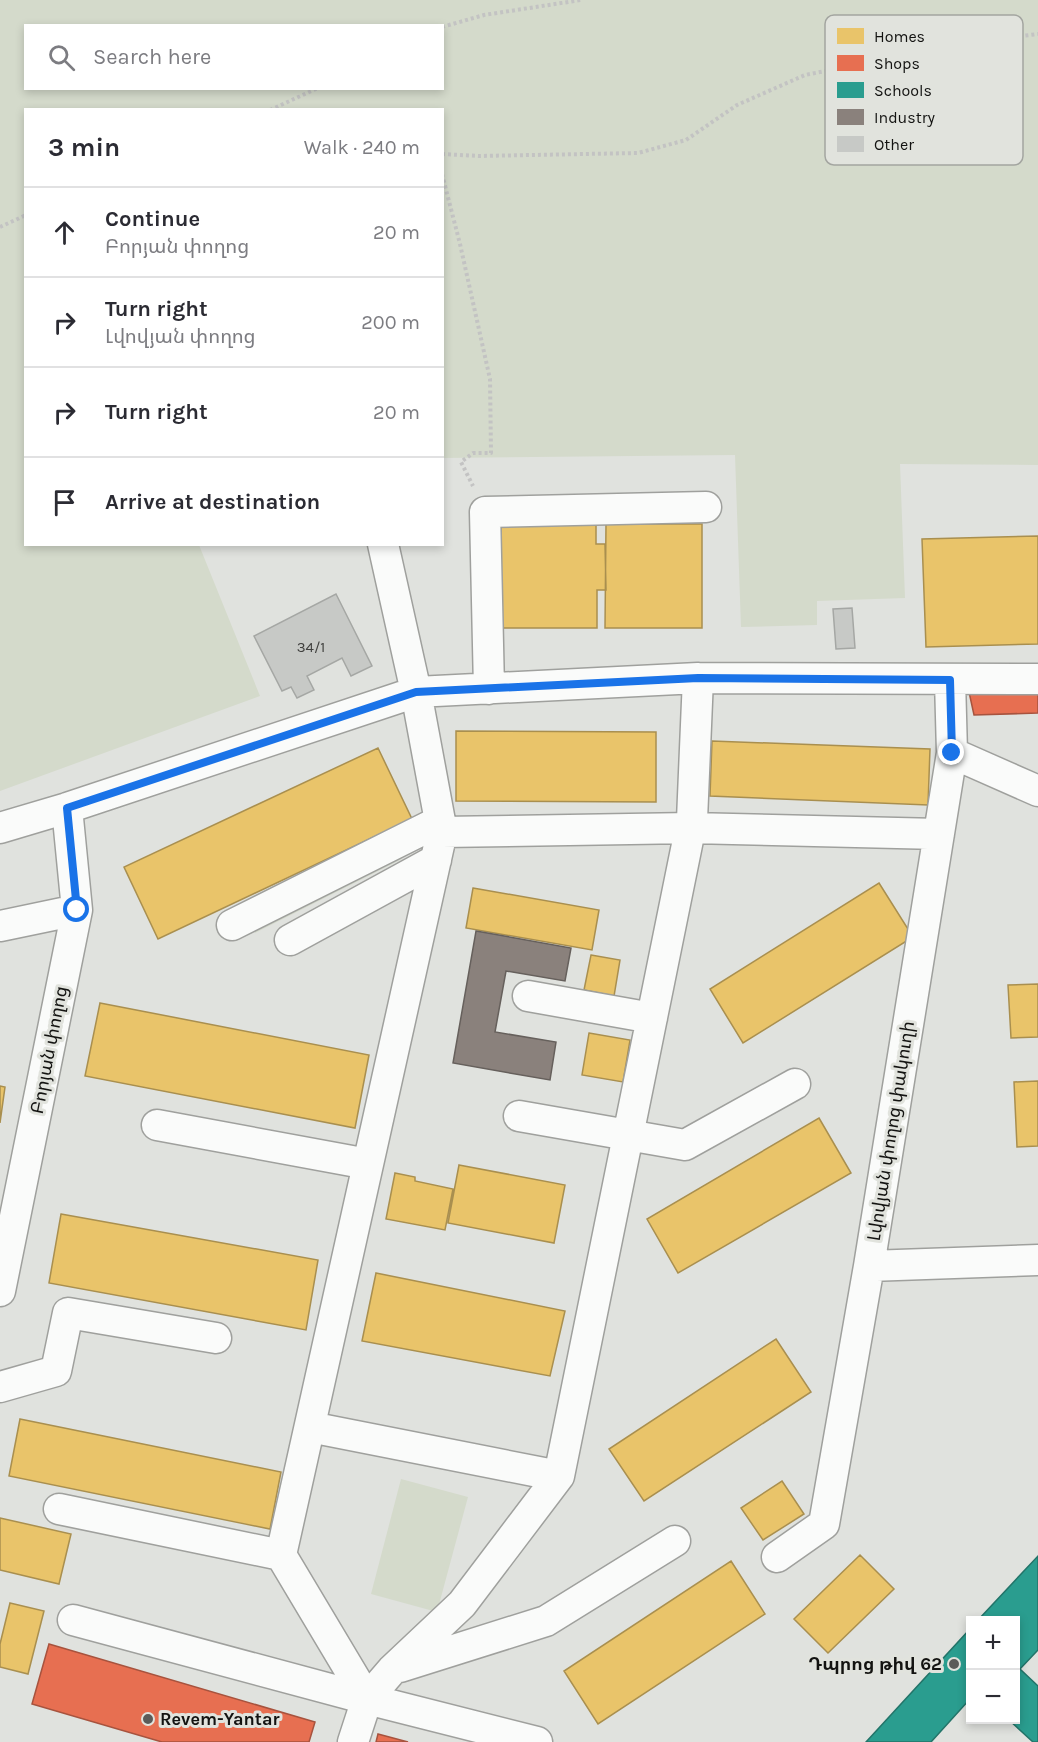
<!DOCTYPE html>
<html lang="en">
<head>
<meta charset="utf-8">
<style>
  :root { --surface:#fff; --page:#f2f2f3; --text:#2b2b33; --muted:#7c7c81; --line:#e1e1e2 }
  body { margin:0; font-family:Karla,"Noto Sans Armenian",sans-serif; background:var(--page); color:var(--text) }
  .controls { position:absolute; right:18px; bottom:18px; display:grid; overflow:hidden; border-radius:0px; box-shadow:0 3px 9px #0003 }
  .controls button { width:54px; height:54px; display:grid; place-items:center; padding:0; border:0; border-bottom:2px solid var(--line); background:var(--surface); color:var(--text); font:30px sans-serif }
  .stop { position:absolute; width:18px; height:18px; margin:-14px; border:4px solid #1a73e8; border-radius:50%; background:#fff }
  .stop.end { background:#1a73e8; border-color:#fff; box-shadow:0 2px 6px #0008 }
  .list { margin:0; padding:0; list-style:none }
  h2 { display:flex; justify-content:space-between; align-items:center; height:78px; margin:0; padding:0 24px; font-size:26px }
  h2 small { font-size:20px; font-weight:400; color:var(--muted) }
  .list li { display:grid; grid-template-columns:39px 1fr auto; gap:18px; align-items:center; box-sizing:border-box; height:90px; padding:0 24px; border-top:2px solid var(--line) }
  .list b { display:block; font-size:22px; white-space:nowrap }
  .list p { margin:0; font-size:20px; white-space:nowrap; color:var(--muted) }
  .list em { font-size:20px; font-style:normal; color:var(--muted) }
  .icon { flex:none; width:33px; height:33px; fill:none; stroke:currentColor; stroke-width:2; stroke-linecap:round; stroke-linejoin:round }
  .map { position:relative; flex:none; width:1038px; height:1742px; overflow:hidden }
  .search { position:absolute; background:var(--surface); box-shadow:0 3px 9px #0003; left:24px; top:24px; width:420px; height:66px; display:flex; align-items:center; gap:15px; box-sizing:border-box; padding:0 21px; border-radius:0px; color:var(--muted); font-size:22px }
  .panel { position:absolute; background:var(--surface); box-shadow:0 3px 9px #0003; left:24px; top:108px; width:420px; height:438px; border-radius:0px }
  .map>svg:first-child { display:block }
</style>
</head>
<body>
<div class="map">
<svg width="1038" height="1742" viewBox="0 0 1038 1742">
  <rect width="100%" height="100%" fill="#e0e2de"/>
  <path fill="#d4dacb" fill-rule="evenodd" d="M0,0h1038v465l-138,-1 5,134 -88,3v24l-76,2 -6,-172 -292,3 -1,-348h-416v434l173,1 61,151 -260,95zM26,26h416v62h-416z
    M399,853l3,6 -147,74 -3,-6z
    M401,1479l67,18 -31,115 -66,-18z"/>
  <path fill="#e9c46a" stroke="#a98f4f" stroke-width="1.5" d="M501,522l95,1v21h9l1,46h-9v38h-96z
    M606,524h96v104h-97z
    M1038,536v108l-112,3 -4,-108z
    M456,731l200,1v70l-200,-1z
    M712,741l218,8 -2,56 -218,-9z
    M378,748l34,71 -254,120 -34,-72z
    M879,883l34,54 -170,106 -33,-54z
    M473,888l126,22 -7,40 -126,-22z
    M591,955l29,5 -6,36 -30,-6z
    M1038,984v53l-27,1 -3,-53z
    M100,1003l269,52 -14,73 -270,-52z
    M589,1033l41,7 -7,42 -41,-7z
    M1038,1081v65l-21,1 -3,-65z
    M0,1086l5,1 -5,36z
    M819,1118l32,55 -173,100 -31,-54z
    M459,1165l106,20 -11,58 -106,-20z
    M395,1173l20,4v4l38,8 -8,41 -59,-11z
    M61,1214l257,46 -12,70 -257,-47z
    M376,1273l189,38 -15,65 -188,-35z
    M776,1339l35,53 -167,109 -35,-52z
    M20,1419l261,53 -11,57 -261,-53z
    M782,1481l22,33 -41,26 -22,-32z
    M0,1518l71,16 -12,50 -59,-14z
    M860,1555l34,34 -66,64 -34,-34z
    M731,1561l34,53 -167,110 -34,-53z
    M10,1603l34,8 -16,63 -28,-7v-23z"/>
  <path fill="#e76f51" stroke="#a7533e" stroke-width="1.5" d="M1038,691v22l-64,2 -5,-23z
    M49,1644l266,78 -6,20h-147l-130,-38z
    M378,1734l30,8h-32z"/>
  <path fill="#2a9d8f" stroke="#237469" stroke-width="1.5" d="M1038,1556v94l-18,19 18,17v56h-5l-24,-22h7v-100h-38z
    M970,1629v70l-39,43h-65z"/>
  <path fill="#8a817c" stroke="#66605c" stroke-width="1.5" d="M476,931l95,17 -6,33 -59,-10 -11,61 61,10 -6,38 -97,-17z"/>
  <path fill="#c7c9c6" stroke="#a5a7a4" stroke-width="1.5" d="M336,594l36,72 -21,10 -9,-18 -35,18 7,14 -17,8 -6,-11 -9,4 -28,-55z
    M852,608l3,40 -19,1 -3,-40z"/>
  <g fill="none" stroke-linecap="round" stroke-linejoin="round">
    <defs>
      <path id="minor" d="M489,689l-4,-177 221,-5
        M952,753l86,38
        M0,828l67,-20 349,-116 282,-14 340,1
        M442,832l249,-4 248,6
        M232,925l208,-104
        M0,926l77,-16
        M290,940l146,-80
        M528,996l124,22
        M519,1116l166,29 110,-61
        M157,1125l211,39
        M869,1266l169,-6
        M0,1291l77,-381 -10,-102
        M0,1387l56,-16 12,-58 148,25
        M310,1427l249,49
        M59,1509l222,46
        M777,1557l47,-33 45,-258 83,-513 -2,-73
        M73,1620l294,79 170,43
        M400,1667l146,-46 129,-80
        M367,1699l25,-29 70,-66 97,-128 133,-656 6,-142
        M353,1742l14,-43 -86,-144 161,-723 -26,-140 -33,-148"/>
    </defs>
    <use href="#minor" stroke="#9fa09d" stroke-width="33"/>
    <path stroke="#c3c3c3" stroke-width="4" stroke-dasharray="3 3" stroke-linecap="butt" d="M442,27l42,-12 97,-15
      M270,110l48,-22
      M442,154l37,2 159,-3 48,-13 51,-35 68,-30 161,-32 72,-9
      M442,174l18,70 30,135 1,74h-18l-12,9 12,24
      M0,227l26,-12"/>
    <use href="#minor" stroke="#fafbfa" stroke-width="30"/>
  </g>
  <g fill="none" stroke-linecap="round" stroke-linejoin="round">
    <path stroke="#1a73e8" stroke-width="8" d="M77,910l-10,-102 349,-116 282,-14 252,2 2,73"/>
  </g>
  <g fill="#5b5b59" stroke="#e1e3dd" stroke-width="2">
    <circle cx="954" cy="1664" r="6"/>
    <circle cx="148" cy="1719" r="6"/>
  </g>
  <g text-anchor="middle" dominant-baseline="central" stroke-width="6" stroke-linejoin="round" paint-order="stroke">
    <g font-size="15" fill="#40403e">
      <text x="311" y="647">34/1</text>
    </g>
    <g font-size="18" fill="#131311" stroke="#e1e3dd">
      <text transform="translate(49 1050) rotate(-79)">Բորյան փողոց</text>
      <text transform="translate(891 1131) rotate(-81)">Լվովյան փողոց փակուղի</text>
    </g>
    <g font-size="18" font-weight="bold" fill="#131311" stroke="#e1e3dd" text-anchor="end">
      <text x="942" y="1664">Դպրոց թիվ 62</text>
      <text x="160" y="1719" text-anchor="start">Revem-Yantar</text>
    </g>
  </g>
  <rect x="825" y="15" width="198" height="150" rx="9" fill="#e1e3dd" stroke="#a3a5a0" stroke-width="1.5"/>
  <rect x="837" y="28" width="27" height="16" fill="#e9c46a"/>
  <rect x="837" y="55" width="27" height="16" fill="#e76f51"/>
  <rect x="837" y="82" width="27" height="16" fill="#2a9d8f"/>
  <rect x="837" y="109" width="27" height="16" fill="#8a817c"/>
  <rect x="837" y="136" width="27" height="16" fill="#c7c9c6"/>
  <g font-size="16" fill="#131311">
    <text x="874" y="42">Homes</text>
    <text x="874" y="69">Shops</text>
    <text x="874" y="96">Schools</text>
    <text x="874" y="123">Industry</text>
    <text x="874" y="150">Other</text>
  </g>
</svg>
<div class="controls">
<button>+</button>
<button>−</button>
</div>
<div class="stop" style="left:77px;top:910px"></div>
<div class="stop end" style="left:952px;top:753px"></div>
<div class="search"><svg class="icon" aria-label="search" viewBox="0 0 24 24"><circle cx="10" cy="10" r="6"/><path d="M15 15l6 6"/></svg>Search here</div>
<section class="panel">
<h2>3 min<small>Walk · 240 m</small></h2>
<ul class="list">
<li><svg class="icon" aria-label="ahead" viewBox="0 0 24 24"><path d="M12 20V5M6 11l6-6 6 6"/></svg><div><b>Continue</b><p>Բորյան փողոց</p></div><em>20 m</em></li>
<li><svg class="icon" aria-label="right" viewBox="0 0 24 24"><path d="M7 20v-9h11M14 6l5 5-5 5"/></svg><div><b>Turn right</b><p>Լվովյան փողոց</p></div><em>200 m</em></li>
<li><svg class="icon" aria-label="right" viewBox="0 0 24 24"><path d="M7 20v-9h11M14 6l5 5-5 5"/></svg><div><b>Turn right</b></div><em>20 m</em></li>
<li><svg class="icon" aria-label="arrive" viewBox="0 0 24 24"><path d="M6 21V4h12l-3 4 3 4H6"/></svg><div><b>Arrive at destination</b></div></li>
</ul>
</section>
</div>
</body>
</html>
